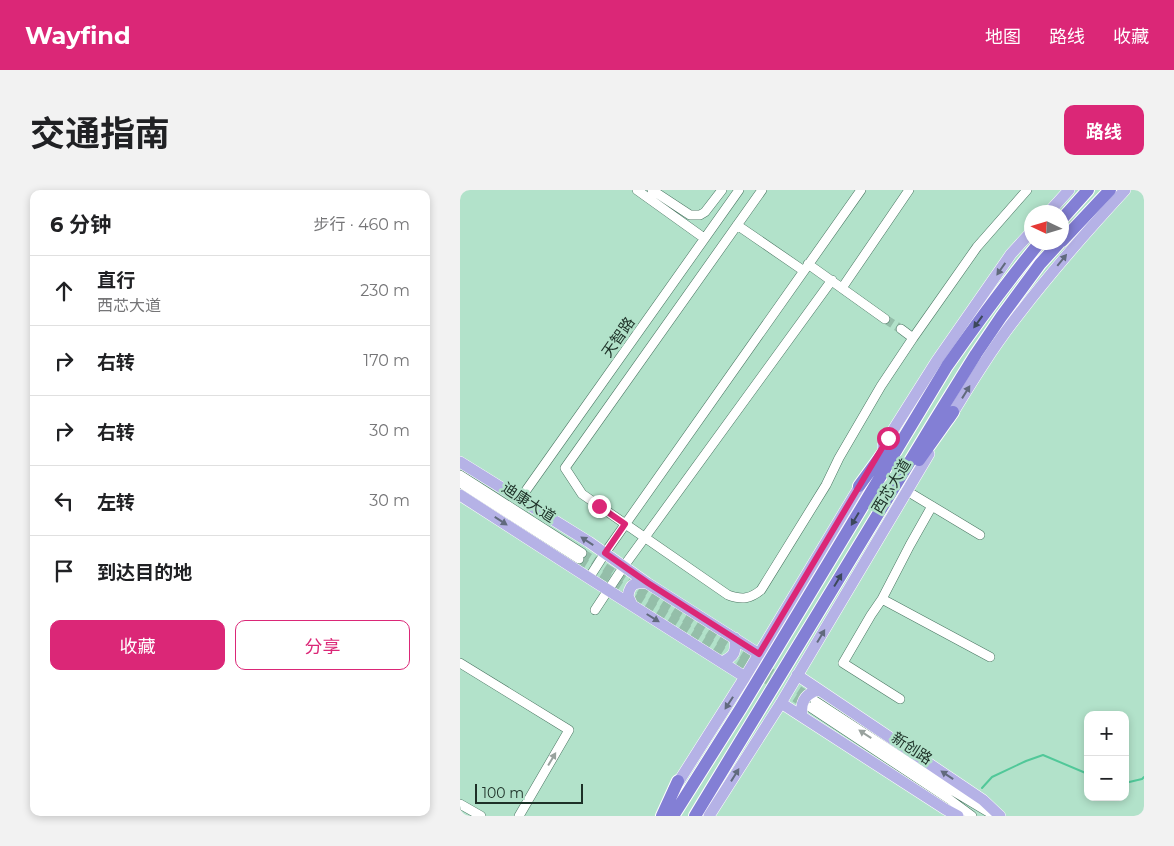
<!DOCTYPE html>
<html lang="zh">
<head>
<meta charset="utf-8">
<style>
  :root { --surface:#fff; --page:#f2f2f2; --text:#202124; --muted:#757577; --line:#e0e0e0; --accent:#db2777 }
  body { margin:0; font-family:Montserrat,"Noto Sans SC",sans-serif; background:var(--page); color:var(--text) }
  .controls { position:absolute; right:15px; bottom:15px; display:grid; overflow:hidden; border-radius:10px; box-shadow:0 2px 8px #0003 }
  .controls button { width:45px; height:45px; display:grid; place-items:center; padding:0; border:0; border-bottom:1px solid var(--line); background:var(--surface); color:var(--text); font:25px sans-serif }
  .compass { position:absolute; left:564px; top:15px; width:45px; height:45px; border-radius:50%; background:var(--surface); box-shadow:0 2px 8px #0003; rotate:274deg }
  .scale { position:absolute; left:15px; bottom:12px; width:108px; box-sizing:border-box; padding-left:5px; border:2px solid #1d3027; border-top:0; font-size:14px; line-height:18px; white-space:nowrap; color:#1d3027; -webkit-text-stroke:4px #b2e2ca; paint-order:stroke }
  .stop { position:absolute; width:15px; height:15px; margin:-11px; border:4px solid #db2777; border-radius:50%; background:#fff }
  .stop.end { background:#db2777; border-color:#fff; box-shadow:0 1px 5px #0008 }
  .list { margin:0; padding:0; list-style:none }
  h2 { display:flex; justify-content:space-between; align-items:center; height:65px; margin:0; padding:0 20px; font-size:21px }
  h2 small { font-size:16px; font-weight:400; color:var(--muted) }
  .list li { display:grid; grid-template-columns:32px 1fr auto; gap:15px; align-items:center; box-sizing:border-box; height:70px; padding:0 20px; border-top:1px solid var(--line) }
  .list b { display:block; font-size:19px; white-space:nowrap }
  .list p { margin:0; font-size:16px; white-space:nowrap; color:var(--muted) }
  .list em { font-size:16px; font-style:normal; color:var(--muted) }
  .actions { display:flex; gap:10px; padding:15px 20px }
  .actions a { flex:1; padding:11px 0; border:1px solid var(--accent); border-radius:10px; text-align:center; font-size:18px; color:var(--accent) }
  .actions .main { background:var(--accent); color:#fff }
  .icon { flex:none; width:28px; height:28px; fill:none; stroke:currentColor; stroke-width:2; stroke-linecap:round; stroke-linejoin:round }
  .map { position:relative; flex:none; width:684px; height:626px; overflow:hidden; border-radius:10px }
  header { display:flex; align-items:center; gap:30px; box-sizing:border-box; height:70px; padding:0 25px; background:var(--accent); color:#fff }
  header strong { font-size:24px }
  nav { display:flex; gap:28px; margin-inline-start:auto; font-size:18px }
  .intro { display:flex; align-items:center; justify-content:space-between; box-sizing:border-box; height:120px; padding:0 30px }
  h1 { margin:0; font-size:35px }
  .button { padding:12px 22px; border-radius:10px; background:var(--accent); color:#fff; font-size:18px; font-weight:700 }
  main { display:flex; gap:30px; padding:0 30px }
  aside { flex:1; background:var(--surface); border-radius:10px; box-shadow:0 2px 8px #0003 }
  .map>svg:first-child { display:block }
</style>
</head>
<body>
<header>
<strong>Wayfind</strong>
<nav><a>地图</a><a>路线</a><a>收藏</a></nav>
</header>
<div class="intro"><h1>交通指南</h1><a class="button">路线</a></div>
<main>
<aside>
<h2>6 分钟<small>步行 · 460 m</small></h2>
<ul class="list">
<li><svg class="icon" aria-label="ahead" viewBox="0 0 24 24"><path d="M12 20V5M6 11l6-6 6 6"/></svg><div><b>直行</b><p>西芯大道</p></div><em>230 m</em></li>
<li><svg class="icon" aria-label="right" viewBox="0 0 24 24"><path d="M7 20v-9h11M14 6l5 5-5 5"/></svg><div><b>右转</b></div><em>170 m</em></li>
<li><svg class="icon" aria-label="right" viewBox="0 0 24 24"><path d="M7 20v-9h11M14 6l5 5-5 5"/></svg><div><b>右转</b></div><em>30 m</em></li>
<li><svg class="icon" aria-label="left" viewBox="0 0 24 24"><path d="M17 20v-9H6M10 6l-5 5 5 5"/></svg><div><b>左转</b></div><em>30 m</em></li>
<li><svg class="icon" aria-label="arrive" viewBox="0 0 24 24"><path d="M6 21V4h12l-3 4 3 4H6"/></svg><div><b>到达目的地</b></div></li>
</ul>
<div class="actions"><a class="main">收藏</a><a>分享</a></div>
</aside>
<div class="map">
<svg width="684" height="626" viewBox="0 0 684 626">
  <rect width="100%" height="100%" fill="#b2e2ca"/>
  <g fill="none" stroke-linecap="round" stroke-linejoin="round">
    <path stroke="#51c899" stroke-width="2" d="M665,593l17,-4 2,-2
      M522,598l10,-11 34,-16 17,-6 45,19"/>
    <path stroke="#94bea9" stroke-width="9" stroke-dasharray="9 4.5" stroke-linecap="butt" d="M425,129l16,10
      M122,363l229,145
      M119,369l229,147"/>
    <defs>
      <path id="minor" d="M177,0l67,48
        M192,0l38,25h10l5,-3 17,-22
        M302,0l-197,278 17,26 146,101c14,5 22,4 33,-5l65,-105 13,-27 42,-72 32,-48 64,-91 50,-57
        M277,35l67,46
        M348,74l77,55
        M382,98l67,-98
        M441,139l12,9
        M0,285l122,78
        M0,293l119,76
        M447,301l73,44
        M60,309l219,-309
        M129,388l16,-25 256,-363
        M422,409l108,58
        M135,420l29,-44 208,-286
        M0,473l109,67 -50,86
        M440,509l-57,-36 28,-48 11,-16 28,-54 22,-39
        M355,511l138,90 42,25
        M350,517l139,92 23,17
        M0,614l21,12"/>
      <path id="major" d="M589,22l20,-22
        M489,229c22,-36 44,-72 70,-105 33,-43 69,-84 106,-124
        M423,256l53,-84 75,-108 21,-23
        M0,272l129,80 58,41 112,71
        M0,305l129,83 156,99
        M172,415l-4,-9c2,-13 8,-14 19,-13
        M262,472c13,-6 14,-10 13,-24
        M337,485l186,125 17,16
        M321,513l164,106 13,7
        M342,526c-2,-14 3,-22 16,-26
        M214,599l71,-112 119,-198
        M249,626l72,-113 148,-249"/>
      <path id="highway" d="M602,29l26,-29
        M602,51l48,-51
        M459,270l34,-48
        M399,296l35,-48
        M202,626l16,-35
        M213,626l68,-108 206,-342c30,-43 60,-84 93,-124
        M235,626l240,-396 41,-66 25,-37 39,-53 20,-22"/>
    </defs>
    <use href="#minor" stroke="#497561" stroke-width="10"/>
    <use href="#major" stroke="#fff" stroke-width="12"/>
    <use href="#highway" stroke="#fff" stroke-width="14"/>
    <use href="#minor" stroke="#fff" stroke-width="9"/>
    <use href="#major" stroke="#b5b2e6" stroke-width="11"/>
    <use href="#highway" stroke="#837fd5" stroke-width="12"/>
  </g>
  <defs><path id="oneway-solid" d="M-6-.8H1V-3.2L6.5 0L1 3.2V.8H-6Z" transform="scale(1.25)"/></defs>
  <g fill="#616a7d">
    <use href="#oneway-solid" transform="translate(602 70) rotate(-51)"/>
    <use href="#oneway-solid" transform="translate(541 79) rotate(125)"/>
    <use href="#oneway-solid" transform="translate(506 202) rotate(-58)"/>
    <use href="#oneway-solid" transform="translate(41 331) rotate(33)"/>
    <use href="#oneway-solid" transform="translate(127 351) rotate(-147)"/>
    <use href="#oneway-solid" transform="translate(193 428) rotate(32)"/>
    <use href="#oneway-solid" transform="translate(361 446) rotate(-59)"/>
    <use href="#oneway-solid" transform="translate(269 513) rotate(123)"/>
    <use href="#oneway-solid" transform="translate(275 585) rotate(-58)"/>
    <use href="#oneway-solid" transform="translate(487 585) rotate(-146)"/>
  </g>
  <g fill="#3c485b">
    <use href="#oneway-solid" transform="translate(518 132) rotate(126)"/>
    <use href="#oneway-solid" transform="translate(395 329) rotate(121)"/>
    <use href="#oneway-solid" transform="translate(378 390) rotate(-59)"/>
  </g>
  <g fill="#99a29e">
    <use href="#oneway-solid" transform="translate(405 544) rotate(-147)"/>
    <use href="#oneway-solid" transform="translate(92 569) rotate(-59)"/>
  </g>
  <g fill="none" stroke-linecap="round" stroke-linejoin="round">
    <path stroke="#db2777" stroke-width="6" d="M139,316l26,18 -20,29 43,30 111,71 129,-216"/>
  </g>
  <g text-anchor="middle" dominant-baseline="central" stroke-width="5" stroke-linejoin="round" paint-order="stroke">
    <g font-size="15" fill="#1d3027" stroke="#b2e2ca">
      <text transform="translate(158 147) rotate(-55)">天智路</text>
      <text transform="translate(431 296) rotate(-59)">西芯大道</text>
      <text transform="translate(69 312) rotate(33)">迪康大道</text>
      <text transform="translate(452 558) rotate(33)">新创路</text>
    </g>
  </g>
</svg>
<div class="controls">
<button>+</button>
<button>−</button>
</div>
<svg class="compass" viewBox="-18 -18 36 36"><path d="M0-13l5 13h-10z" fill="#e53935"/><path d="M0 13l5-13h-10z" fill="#757577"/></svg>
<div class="scale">100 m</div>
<div class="stop" style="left:428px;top:248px"></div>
<div class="stop end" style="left:139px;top:316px"></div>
</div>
</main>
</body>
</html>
